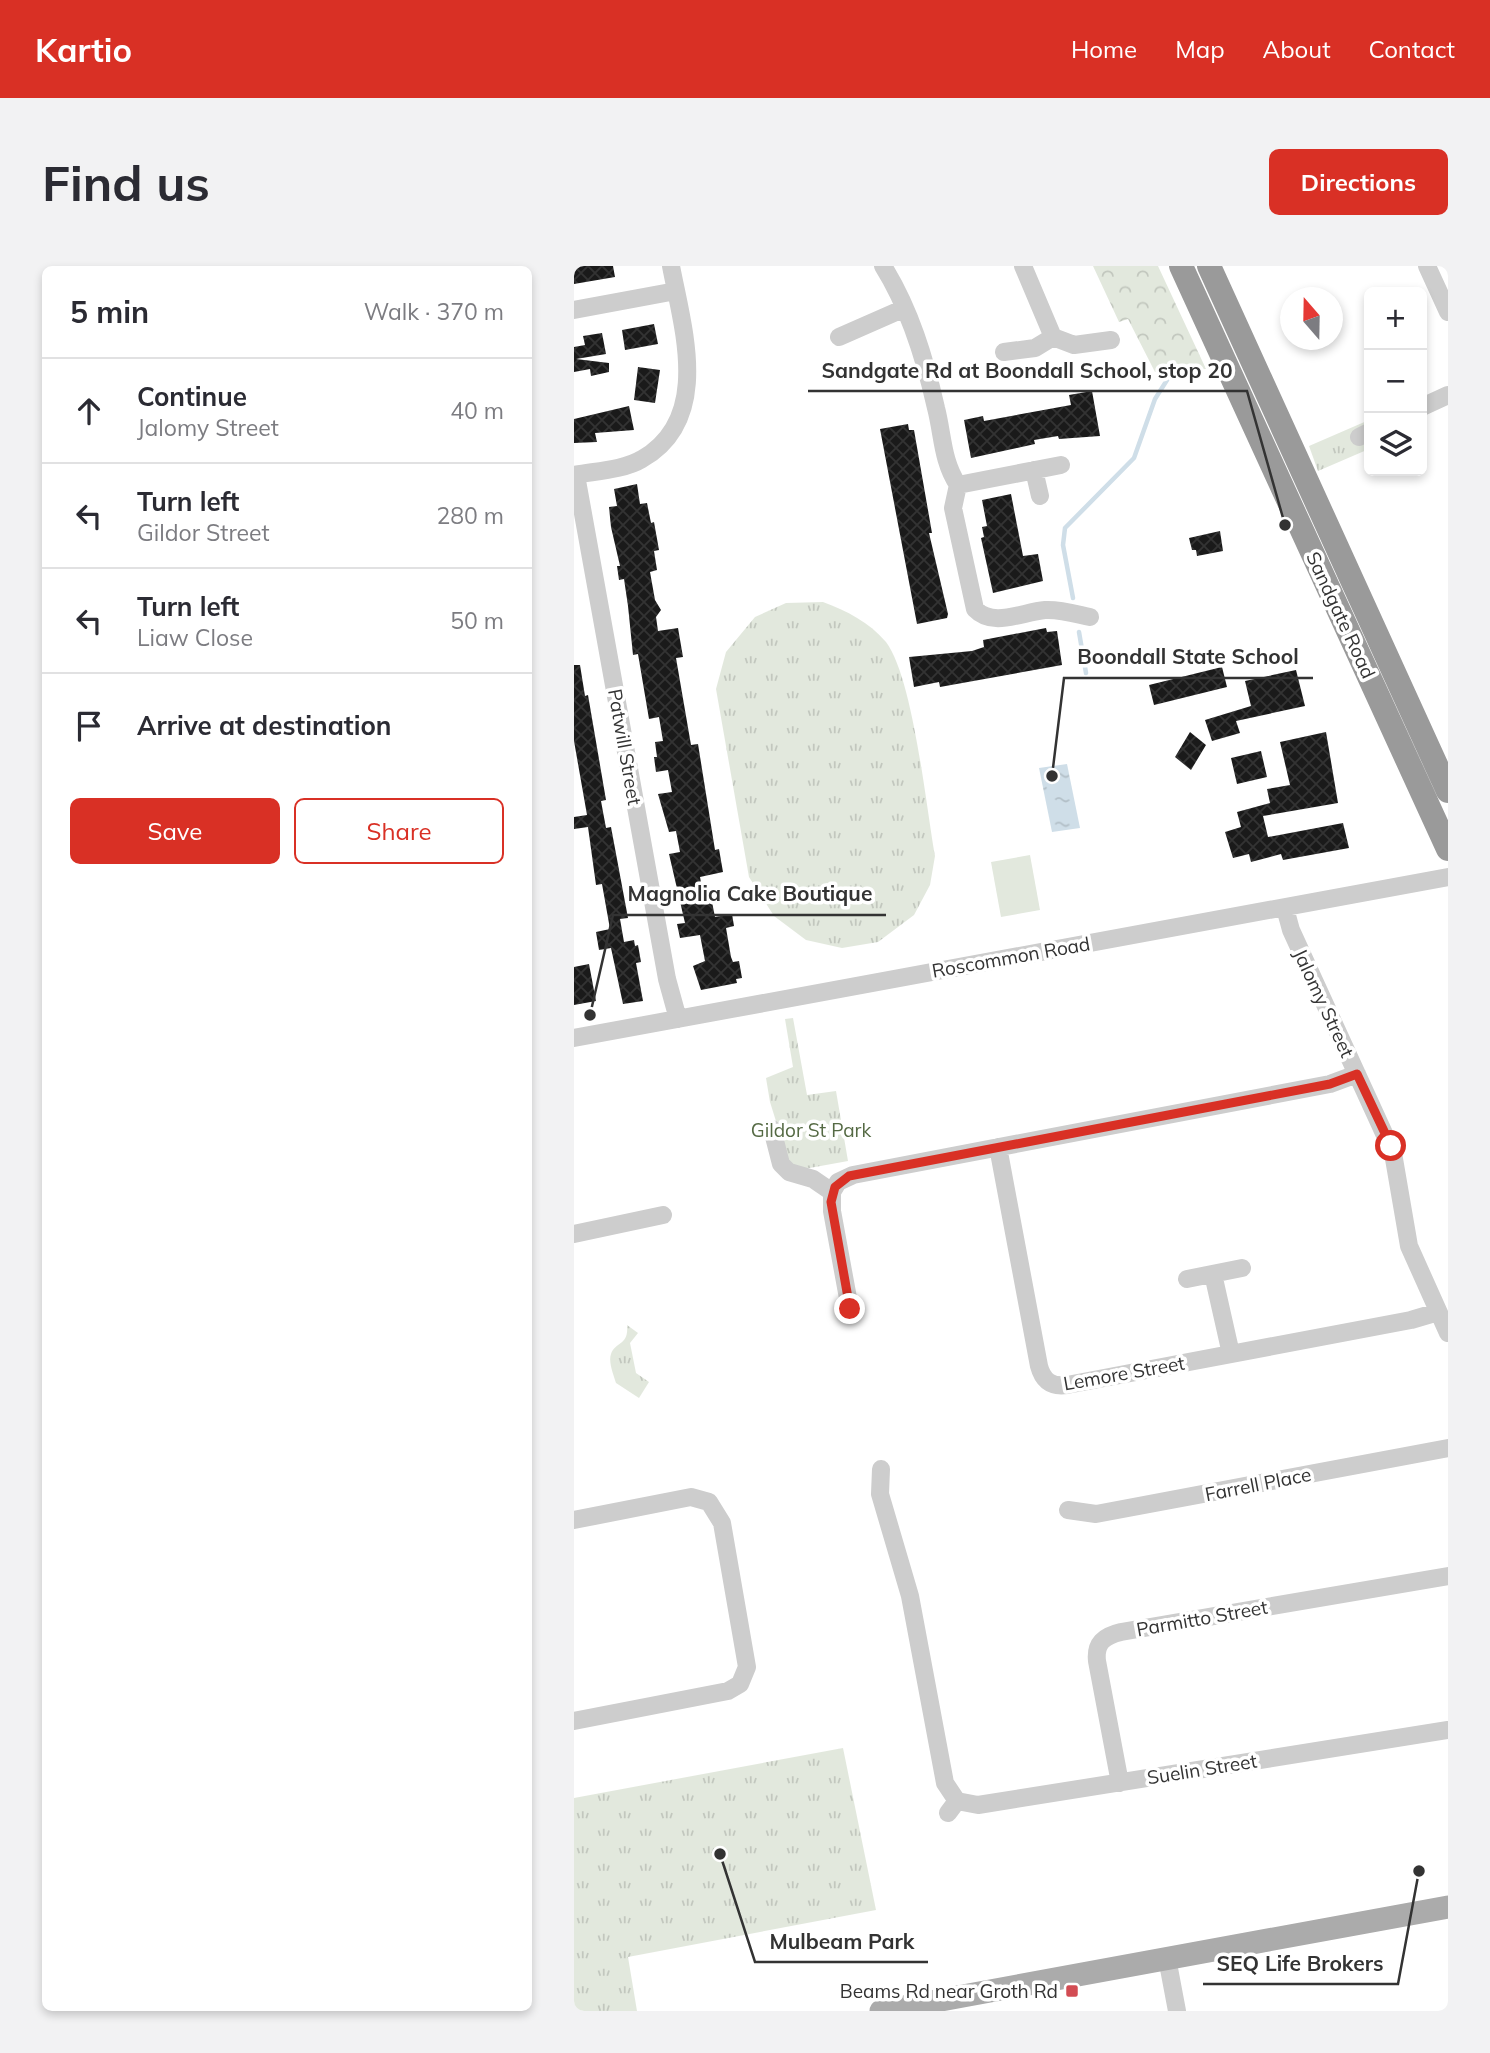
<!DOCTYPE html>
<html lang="en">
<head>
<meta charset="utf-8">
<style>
  :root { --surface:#fff; --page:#f2f2f3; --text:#2b2b33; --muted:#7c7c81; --line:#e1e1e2; --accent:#d93025 }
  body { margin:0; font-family:Mulish,sans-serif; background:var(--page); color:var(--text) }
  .controls { position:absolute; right:21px; top:21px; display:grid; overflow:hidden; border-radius:10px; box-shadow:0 4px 10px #0003 }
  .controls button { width:63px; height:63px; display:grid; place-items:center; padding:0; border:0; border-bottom:2px solid var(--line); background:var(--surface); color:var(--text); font:35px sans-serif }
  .compass { position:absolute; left:706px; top:21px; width:63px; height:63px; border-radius:50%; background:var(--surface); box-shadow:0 4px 10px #0003; rotate:340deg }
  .stop { position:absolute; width:21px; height:21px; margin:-16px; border:5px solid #d93025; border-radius:50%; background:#fff }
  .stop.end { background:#d93025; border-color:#fff; box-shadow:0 2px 7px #0008 }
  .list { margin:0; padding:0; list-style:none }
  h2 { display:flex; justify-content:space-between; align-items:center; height:91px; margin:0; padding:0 28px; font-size:30px }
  h2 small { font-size:23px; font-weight:400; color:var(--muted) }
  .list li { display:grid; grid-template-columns:46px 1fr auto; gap:21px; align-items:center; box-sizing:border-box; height:105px; padding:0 28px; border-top:2px solid var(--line) }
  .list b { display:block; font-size:26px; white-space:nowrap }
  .list p { margin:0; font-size:23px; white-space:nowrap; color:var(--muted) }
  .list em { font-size:23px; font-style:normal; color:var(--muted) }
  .actions { display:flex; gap:14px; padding:21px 28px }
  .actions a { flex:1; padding:16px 0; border:2px solid var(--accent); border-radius:10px; text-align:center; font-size:24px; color:var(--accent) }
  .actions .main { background:var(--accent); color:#fff }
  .icon { flex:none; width:38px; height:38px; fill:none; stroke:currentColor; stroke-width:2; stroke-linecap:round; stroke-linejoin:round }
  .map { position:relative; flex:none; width:874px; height:1745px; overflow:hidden; border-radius:10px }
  header { display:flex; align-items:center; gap:42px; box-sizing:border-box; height:98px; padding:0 35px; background:var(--accent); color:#fff }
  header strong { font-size:33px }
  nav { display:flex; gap:38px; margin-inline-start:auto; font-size:24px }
  .intro { display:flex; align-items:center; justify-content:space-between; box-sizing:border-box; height:168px; padding:0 42px }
  h1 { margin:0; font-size:49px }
  .button { padding:18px 32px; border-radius:10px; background:var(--accent); color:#fff; font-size:24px; font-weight:700 }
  main { display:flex; gap:42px; padding:0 42px }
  aside { flex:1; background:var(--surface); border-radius:10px; box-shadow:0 4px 10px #0003 }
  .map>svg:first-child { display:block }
</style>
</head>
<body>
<header>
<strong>Kartio</strong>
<nav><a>Home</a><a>Map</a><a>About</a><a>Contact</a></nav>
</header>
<div class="intro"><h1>Find us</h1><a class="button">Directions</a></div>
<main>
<aside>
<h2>5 min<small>Walk · 370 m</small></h2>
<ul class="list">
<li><svg class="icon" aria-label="ahead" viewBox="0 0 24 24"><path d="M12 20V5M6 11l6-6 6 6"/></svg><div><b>Continue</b><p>Jalomy Street</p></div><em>40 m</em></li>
<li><svg class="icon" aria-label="left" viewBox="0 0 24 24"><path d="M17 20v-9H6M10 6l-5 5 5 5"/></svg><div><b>Turn left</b><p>Gildor Street</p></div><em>280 m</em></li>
<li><svg class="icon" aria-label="left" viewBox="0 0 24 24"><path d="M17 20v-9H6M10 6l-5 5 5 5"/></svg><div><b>Turn left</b><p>Liaw Close</p></div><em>50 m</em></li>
<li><svg class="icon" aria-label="arrive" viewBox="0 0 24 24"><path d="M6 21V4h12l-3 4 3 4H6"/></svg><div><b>Arrive at destination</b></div></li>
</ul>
<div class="actions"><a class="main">Save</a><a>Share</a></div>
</aside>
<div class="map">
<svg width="874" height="1745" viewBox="0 0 874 1745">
  <defs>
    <pattern id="forest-crowns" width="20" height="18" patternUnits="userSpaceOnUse" patternTransform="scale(1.75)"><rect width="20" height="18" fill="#e2e8dd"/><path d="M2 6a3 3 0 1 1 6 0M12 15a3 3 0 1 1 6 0" fill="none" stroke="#c2c7be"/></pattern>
    <pattern id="park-tufts" width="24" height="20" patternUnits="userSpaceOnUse" patternTransform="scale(1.75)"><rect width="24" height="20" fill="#e2e8dd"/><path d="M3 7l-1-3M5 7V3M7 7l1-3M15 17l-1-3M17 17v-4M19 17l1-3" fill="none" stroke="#c2c7be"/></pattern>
    <pattern id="water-ripples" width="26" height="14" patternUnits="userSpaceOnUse" patternTransform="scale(1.75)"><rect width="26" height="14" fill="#cfdee8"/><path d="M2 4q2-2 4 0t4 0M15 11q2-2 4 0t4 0" fill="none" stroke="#b2bfc7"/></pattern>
    <pattern id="building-cross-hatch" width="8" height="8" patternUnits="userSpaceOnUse" patternTransform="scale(1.75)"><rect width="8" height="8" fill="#1a1a1a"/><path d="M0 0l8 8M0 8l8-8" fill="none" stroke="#333"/></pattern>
  </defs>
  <rect width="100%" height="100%" fill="#fff"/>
  <path fill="url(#forest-crowns)" d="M519,0h65l48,103 -51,3 -27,-53 -9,3z"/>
  <path fill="url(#park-tufts)" d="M795,154v29l-51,22 -9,-25z
    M249,336c24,9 46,20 63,40 27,36 40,164 49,214l-5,29 -16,30 -36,27 -36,6 -36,-8 -32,-24 -25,-39 -33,-188 10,-37 29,-35 31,-14z
    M219,752l14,77 29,-4 12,70 -44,8 -14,-3 -20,-64 -4,-24 27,-11 -8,-48z
    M53,1059l11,8 -8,10 6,30 13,9 -10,16 -23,-15c-2,-7 -8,-21 -5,-29 5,-13 18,-8 16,-29z
    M269,1482l33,162 -248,47 9,54h-63v-213z"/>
  <path fill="#e2e8dd" d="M456,589l10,55 -39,7 -10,-55z"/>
  <path fill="url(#water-ripples)" d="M493,498l13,64 -28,4 -13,-64z"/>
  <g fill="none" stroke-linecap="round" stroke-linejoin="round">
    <path stroke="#cfdee8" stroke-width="4.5" d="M499,332l-10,-53 2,-17 69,-70 21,-59 12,-19
      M505,366l7,41"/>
  </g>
  <path fill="url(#building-cross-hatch)" d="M0,0h39l2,11 -41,7z
    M80,58l4,20 -33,6 -3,-20z
    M28,67l4,21 -30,5 33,4v9l-18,4 -1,-7 -16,3v-25l11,-2 -2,-9z
    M64,101l22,3 -5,33 -21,-3z
    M518,125l8,45 -41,3 -1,-3 -24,4 1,4 -64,14 -7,-38 19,-4 1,5 87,-16 -2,-10z
    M55,140l5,24 -39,3 2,9 -23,1v-24z
    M334,158l1,6h5l18,103h-3l19,81 -1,4 -30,6 -37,-195z
    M63,218l3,20 7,-1 4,20 3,-1 5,28 -5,1 3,19 -7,2 5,28 6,10 -5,7 2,14 20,-3 5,29 -7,1 15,87 7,-1 17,106 4,-1 4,23 -23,5 4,21 7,-1 4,20 17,-3 2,12 -8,2 5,29 2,5 6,-1 3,17 -6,1 1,4 -36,7 -8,-24 12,-5 -5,-26 -20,3 -3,-14 8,-1 -16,-69 11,-2 -4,-21 -7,1 -11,-38 14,-2 -4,-22 -12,2 -2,-15h3l-2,-15 8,-1 -4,-24 -10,2 -11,-65 -5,1 -5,-49 -4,-27 -5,1 -2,-14h3l-9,-39 -2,-20 8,-1 -3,-17z
    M437,228l12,62 15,-2 5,27 -50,12 -12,-55 3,-1 -2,-10 5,-1 -5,-26z
    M646,265l3,20 -26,5 -1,-6h-4l-3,-12z
    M472,362l1,4 10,-1 5,34 -122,22 -1,-5 -25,5 -5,-30 63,-6 12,-4 -1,-7z
    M0,399h6l5,31 3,-1 18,105 -5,1 5,27 5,-1 17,91 -8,1 4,23 10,-2 1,6 3,-1 3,17 -5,1 7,38 -20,3 -12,-56 -12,2 -3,-18 14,-3 -8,-45 -6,1 -8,-58 -14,2v-12l13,-2 -13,-74z
    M648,401l5,20 -73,18 -5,-20z
    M722,404l9,36 -69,15 4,12 -28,8 -7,-21 46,-14 -6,-25z
    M616,466l16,13 -15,25 -16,-13z
    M752,466l12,71 -75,13 5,21 75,-14 6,25 -66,12 -2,-6 -30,8 -2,-8 -16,4 -8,-26 16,-5 -4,-15 33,-9 -3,-14 23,-4 -10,-43z
    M687,485l6,26 -30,7 -6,-26z
    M15,698l7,37 -22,4v-38z"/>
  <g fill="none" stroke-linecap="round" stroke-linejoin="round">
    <path stroke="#cdcdcd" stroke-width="18" d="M309,0c27,43 42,93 53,142 7,27 6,53 22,77l-5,23 22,101c18,19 47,3 70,1 15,-1 31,4 45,7
      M449,0l30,71
      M853,0l21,46
      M0,44l102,-19
      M265,71l66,-29
      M430,86l31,-4 18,-11 21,8 37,-5
      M848,141l26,-12
      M785,171l10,-5
      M460,204l6,26
      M0,209c21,-4 50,-5 68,-16 70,-40 41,-130 29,-193
      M2,209l91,504 11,40
      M384,219l103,-20
      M711,642l6,22 102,223 16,93 39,87
      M0,772l874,-161
      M198,863l9,35 8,8 24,7 19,13v19l18,98
      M424,881l41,219c4,15 13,21 28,19l344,-65 27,-8
      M258,926l6,-10 15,-7 477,-91 27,-10
      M0,968l89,-19
      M639,1008l18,80
      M613,1013l55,-11
      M307,1203l-1,25 30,102 35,187 12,18
      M494,1244l28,4 352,-66
      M0,1254l117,-23 18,5 13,21 25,144 -7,17 -12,7 -154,30
      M546,1517l-23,-122c-2,-18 7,-25 24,-29l327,-56
      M374,1547l9,-12 21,4 470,-75
      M593,1692l10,53"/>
    <path stroke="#ababab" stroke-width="23" d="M307,1745l567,-104"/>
    <path stroke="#9a9a9a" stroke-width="24" d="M607,0l267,583
      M635,0l239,525"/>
  </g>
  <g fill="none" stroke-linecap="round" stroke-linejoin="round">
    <path stroke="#d93025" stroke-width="9" d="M276,1043l-19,-107 4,-15 14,-11 481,-92 27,-10 34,72"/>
  </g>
  <rect fill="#d24c53" stroke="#fff" stroke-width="2.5" x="491" y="1718" width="14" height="14" rx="3.5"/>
  <g text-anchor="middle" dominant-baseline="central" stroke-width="7" stroke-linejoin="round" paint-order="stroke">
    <g font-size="19" fill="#333" stroke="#fff">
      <text transform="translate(767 349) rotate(65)">Sandgate Road</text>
      <text transform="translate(51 481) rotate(80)">Patwill Street</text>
      <text transform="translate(437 691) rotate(-10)">Roscommon Road</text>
      <text transform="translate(750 737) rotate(65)">Jalomy Street</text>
      <text transform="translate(550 1107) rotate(-10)">Lemore Street</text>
      <text transform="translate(684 1218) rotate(-11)">Farrell Place</text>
      <text transform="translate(628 1352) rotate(-10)">Parmitto Street</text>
      <text transform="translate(628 1503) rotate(-9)">Suelin Street</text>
    </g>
    <g font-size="19" fill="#556a44" stroke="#fff">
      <text x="237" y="864">Gildor St Park</text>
    </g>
    <g font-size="19" fill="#333" stroke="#fff" text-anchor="end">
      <text x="484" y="1725">Beams Rd near Groth Rd</text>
    </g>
  </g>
  <path fill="none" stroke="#333" stroke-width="2.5" d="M711 259L673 125H234M478 510L490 412H739M16 749L39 649H312M146 1588L181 1696H354M845 1605L824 1718H629"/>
  <g fill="#333" stroke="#fff" stroke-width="2.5">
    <circle cx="711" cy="259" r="7"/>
    <circle cx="478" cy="510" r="7"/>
    <circle cx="16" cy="749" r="7"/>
    <circle cx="146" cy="1588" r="7"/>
    <circle cx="845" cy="1605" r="7"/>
  </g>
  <g font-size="21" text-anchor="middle" font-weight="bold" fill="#333" stroke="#fff" stroke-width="7" stroke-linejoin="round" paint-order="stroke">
    <text x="453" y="112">Sandgate Rd at Boondall School, stop 20</text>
    <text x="614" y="398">Boondall State School</text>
    <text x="176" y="635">Magnolia Cake Boutique</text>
    <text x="268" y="1683">Mulbeam Park</text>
    <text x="726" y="1705">SEQ Life Brokers</text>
  </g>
</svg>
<div class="controls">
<button>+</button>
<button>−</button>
<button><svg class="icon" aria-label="layers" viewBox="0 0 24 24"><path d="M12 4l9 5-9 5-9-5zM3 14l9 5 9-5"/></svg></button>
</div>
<svg class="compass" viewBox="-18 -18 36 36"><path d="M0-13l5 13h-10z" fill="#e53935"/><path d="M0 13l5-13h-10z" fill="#7c7c81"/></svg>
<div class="stop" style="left:817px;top:880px"></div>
<div class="stop end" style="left:276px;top:1043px"></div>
</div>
</main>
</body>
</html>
